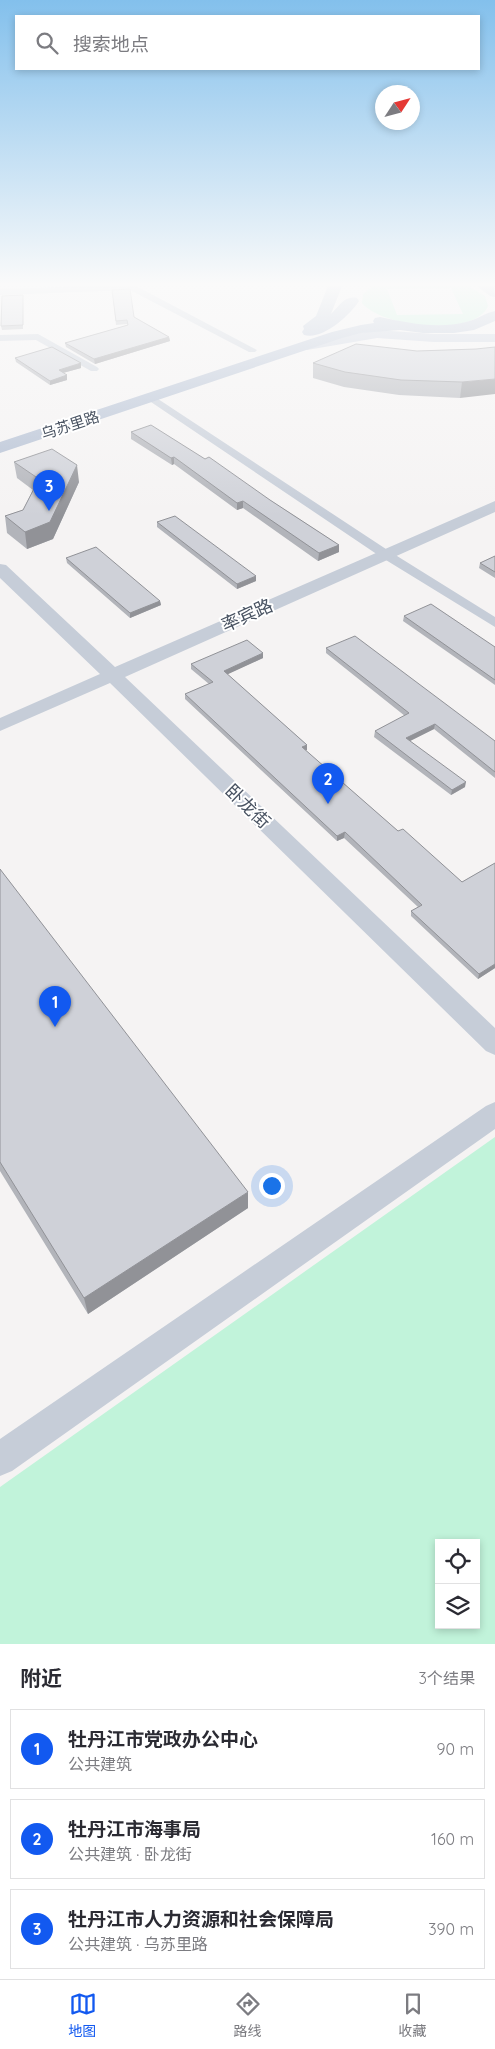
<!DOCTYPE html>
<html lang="zh">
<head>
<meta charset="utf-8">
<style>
  :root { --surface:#fff; --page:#f2f2f3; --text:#2b2b33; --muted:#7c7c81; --line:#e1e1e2; --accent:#1259f0 }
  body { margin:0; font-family:Quicksand,"Noto Sans SC",sans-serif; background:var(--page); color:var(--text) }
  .controls { position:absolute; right:15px; bottom:15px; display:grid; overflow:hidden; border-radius:0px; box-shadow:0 2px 8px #0003 }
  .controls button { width:45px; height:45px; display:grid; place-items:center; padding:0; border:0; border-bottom:1px solid var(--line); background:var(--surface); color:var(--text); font:25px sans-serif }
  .compass { position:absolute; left:375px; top:85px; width:45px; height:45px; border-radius:50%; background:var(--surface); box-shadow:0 2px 8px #0003; rotate:54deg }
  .you { position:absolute; left:271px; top:1185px; width:18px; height:18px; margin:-12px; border:4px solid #fff; border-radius:50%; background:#1a73e8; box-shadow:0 0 0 8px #1a73e833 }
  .badge { display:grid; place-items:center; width:32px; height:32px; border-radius:50%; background:var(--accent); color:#fff; font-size:16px; font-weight:700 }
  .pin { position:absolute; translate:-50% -41px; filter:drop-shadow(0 1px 2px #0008) }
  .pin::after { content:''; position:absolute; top:26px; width:18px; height:15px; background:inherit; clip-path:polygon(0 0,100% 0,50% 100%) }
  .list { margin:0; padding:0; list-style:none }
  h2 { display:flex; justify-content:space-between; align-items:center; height:65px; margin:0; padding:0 20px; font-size:21px }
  h2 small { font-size:16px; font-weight:400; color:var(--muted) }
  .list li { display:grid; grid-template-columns:32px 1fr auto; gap:15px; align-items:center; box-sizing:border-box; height:80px; margin:0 10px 10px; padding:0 10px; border:1px solid var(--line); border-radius:0px }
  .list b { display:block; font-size:19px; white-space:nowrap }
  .list p { margin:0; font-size:16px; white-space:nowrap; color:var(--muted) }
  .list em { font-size:16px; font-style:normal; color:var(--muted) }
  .icon { flex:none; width:28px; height:28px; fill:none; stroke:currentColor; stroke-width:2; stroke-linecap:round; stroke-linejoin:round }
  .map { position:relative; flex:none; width:495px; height:1644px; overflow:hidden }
  .search { position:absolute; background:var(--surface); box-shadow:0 2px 8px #0003; left:15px; right:15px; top:15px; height:55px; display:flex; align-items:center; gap:12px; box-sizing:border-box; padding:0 18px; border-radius:0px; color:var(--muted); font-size:19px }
  .sheet { height:335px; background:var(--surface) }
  nav { display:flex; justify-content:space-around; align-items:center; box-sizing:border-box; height:70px; border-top:1px solid var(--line); background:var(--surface); font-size:14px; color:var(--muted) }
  nav a { display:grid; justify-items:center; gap:2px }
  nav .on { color:var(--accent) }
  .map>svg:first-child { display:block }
</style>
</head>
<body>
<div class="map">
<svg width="495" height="1644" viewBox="0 0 495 1644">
  <rect width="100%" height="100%" fill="#f5f3f3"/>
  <path fill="#c1f3da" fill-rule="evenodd" d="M373,286h95l17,10 3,10c-13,32 -107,21 -126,-3l1,-9zM451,288l12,26 -66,1 -10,-26z
    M495,1137v507h-495v-157zM439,1543h37v82h-37z"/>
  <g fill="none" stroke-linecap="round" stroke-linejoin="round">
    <path fill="#c6cdd8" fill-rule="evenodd" d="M88,286h48l121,64 -2,2h-6l-119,-62 -130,5v-6z
      M38,334l59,33 2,2 -2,2h-6l-55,-31 -36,1v-6z
      M152,395l237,156 106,66v10l-114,-70 -233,-157 -1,-2z"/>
    <path fill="#c6cdd8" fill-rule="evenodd" d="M495,501v11l-370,165 370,351v27l-9,-4 -376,-368 -110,48v-13l100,-44 -100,-96v-14l6,1 109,102z
      M495,1102v27l-483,342 -12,5v-37l486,-333z"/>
    <path fill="#c5cddc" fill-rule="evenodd" d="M377,330l57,4h61v8h-61l-57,-4 -70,12 -7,-4 7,-4z"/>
    <path fill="#b2bed2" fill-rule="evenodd" d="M328,286h14l-11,28c8,-8 14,-19 26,-16l2,3c-10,15 -36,39 -55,34l-2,-3 2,-3 -1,-3 13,-10z
      M477,286h17l1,11 -5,-1z
      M495,311v10l-21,9 -20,3h-31l-23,-3 -39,3 -19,5 -342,115v-11l332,-110 29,-7 13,-2 -1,-2 2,-3 5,-1c27,6 58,12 86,5 10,-2 19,-9 29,-11z"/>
  </g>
  <path fill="#b2b4ba" d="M112,290l22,27 35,20 1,4 -75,23 -29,-17 -1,-4 63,-18 -1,-1 -11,1z
    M23,295v34l-21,1 -1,-4z
    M476,349l-16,49 -61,-3 -55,-8 -31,-9v-15l104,-12z
    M15,358l66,10 -18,5 4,2v5l-17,5 -34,-23z
    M131,432l139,68 69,45v7l-21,9 -75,-53 -6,2 -63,-46 -2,1 -41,-26z
    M14,462l65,20 -26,57 -26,10 -20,-16 -2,-17 18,-6 10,-20 -16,-12z
    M157,522l99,59 -19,8 -80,-62z
    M495,556v22l-16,-10 1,-5z
    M66,558l94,43 1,4 -31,13 -63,-55z
    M404,616l91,31v38l-92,-64z
    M326,648l169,93v37l-61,-49 -24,12 55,46 -14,8 -77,-58 1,-6 30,-15 -79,-63z
    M263,653v5l-36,16 80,71v5h-2l93,81 64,51 33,-19v105l-17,11 -67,-63v-5l7,-4 -74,-69 -7,3 -152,-142v-5l24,-10 -18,-15v-5z
    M0,869l248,339 -160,106 -88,-143z"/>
  <path fill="#919297" d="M169,337l1,4 -75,23 -1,-5z
    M81,363v5l-22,6v-4z
    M67,375v5l-17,5v-4z
    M495,379v15l-35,4 2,-16z
    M174,457v7l-2,1 -1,-7z
    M77,465l2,17 -26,57 -26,10 -2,-17z
    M243,501v7l-6,2v-7z
    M339,545v7l-21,9 1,-8z
    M256,576v5l-19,8v-5z
    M160,601l1,4 -31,13v-5z
    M263,653v5l-39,18v-5z
    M435,724l-1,5 -28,14v-5z
    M307,745v5l-6,2 1,-5z
    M466,782l-1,5 -14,8 1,-5z
    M345,832l-1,6 -7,3v-5z
    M495,964v4l-17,11 1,-5z
    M248,1192v16l-160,106 -4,-16z"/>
  <path fill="#cfd1d8" stroke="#919297" d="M130,289l4,28 35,20 -75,22 -29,-16 63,-18 -1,-5 -11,1 -4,-31z
    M23,295v30l-22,1 1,-30z
    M356,344l61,7 59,-2 19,-2v32l-33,3 -61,-2 -56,-8 -32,-9z
    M52,347l29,16 -22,7 8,5 -17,6 -35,-23z
    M151,425l54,34 4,-2 61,43 69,45 -20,8 -76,-52 -6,2 -63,-46 -3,1 -40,-26z
    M52,449l25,16 -27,57 -25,10 -20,-16 18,-6 16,-31 -25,-17z
    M175,516l81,60 -19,8 -80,-62z
    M96,547l64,54 -30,12 -64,-55z
    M495,556v16l-15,-9z
    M431,604l64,43v33l-91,-64z
    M355,636l140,105v31l-60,-48 -29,14 60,44 -14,8 -77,-59 34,-18 -83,-65z
    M247,640l16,13 -39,18 83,74 -5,2 96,84 5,-2 59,53 33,-19v101l-16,10 -68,-63 11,-6 -77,-73 -8,4 -152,-142 28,-12 -22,-18z
    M0,869l248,323 -164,106 -84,-136z"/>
  <linearGradient id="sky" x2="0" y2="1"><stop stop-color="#83c0ec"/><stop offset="0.55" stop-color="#fafafa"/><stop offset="1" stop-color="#fafafa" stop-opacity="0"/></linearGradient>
  <rect width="495" height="516" fill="url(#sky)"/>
  <g text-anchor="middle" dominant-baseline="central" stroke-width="4" stroke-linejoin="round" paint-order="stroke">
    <g font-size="15" fill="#495362" stroke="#fff">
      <text transform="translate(70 425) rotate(-18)">乌苏里路</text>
    </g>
    <g font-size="18" fill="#495362" stroke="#fff">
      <text transform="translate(247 615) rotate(-24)">率宾路</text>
      <text transform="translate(248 806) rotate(44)">卧龙街</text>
    </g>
  </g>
</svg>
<div class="controls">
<button><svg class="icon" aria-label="locate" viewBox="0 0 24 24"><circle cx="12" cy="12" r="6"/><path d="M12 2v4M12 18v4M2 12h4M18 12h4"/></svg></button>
<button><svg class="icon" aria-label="layers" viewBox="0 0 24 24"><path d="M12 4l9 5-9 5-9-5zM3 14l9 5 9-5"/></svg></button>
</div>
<svg class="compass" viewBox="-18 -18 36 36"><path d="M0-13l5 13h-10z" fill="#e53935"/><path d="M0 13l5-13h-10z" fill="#7c7c81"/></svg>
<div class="you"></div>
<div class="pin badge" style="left:55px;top:1027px">1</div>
<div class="pin badge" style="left:328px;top:804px">2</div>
<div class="pin badge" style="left:49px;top:511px">3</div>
<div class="search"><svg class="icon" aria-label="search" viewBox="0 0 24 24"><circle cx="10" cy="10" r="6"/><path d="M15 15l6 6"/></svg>搜索地点</div>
</div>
<section class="sheet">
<h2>附近<small>3个结果</small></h2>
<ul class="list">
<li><span class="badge">1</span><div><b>牡丹江市党政办公中心</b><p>公共建筑</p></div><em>90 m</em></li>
<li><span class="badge">2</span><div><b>牡丹江市海事局</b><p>公共建筑 · 卧龙街</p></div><em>160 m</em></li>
<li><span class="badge">3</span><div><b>牡丹江市人力资源和社会保障局</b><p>公共建筑 · 乌苏里路</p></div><em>390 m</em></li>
</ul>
</section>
<nav>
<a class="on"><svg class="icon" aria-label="map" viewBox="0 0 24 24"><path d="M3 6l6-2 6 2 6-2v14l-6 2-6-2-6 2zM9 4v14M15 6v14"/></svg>地图</a>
<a><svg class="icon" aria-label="directions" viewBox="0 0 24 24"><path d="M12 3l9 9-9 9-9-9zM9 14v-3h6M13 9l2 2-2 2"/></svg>路线</a>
<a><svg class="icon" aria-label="saved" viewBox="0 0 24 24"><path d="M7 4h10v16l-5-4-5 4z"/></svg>收藏</a>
</nav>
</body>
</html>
